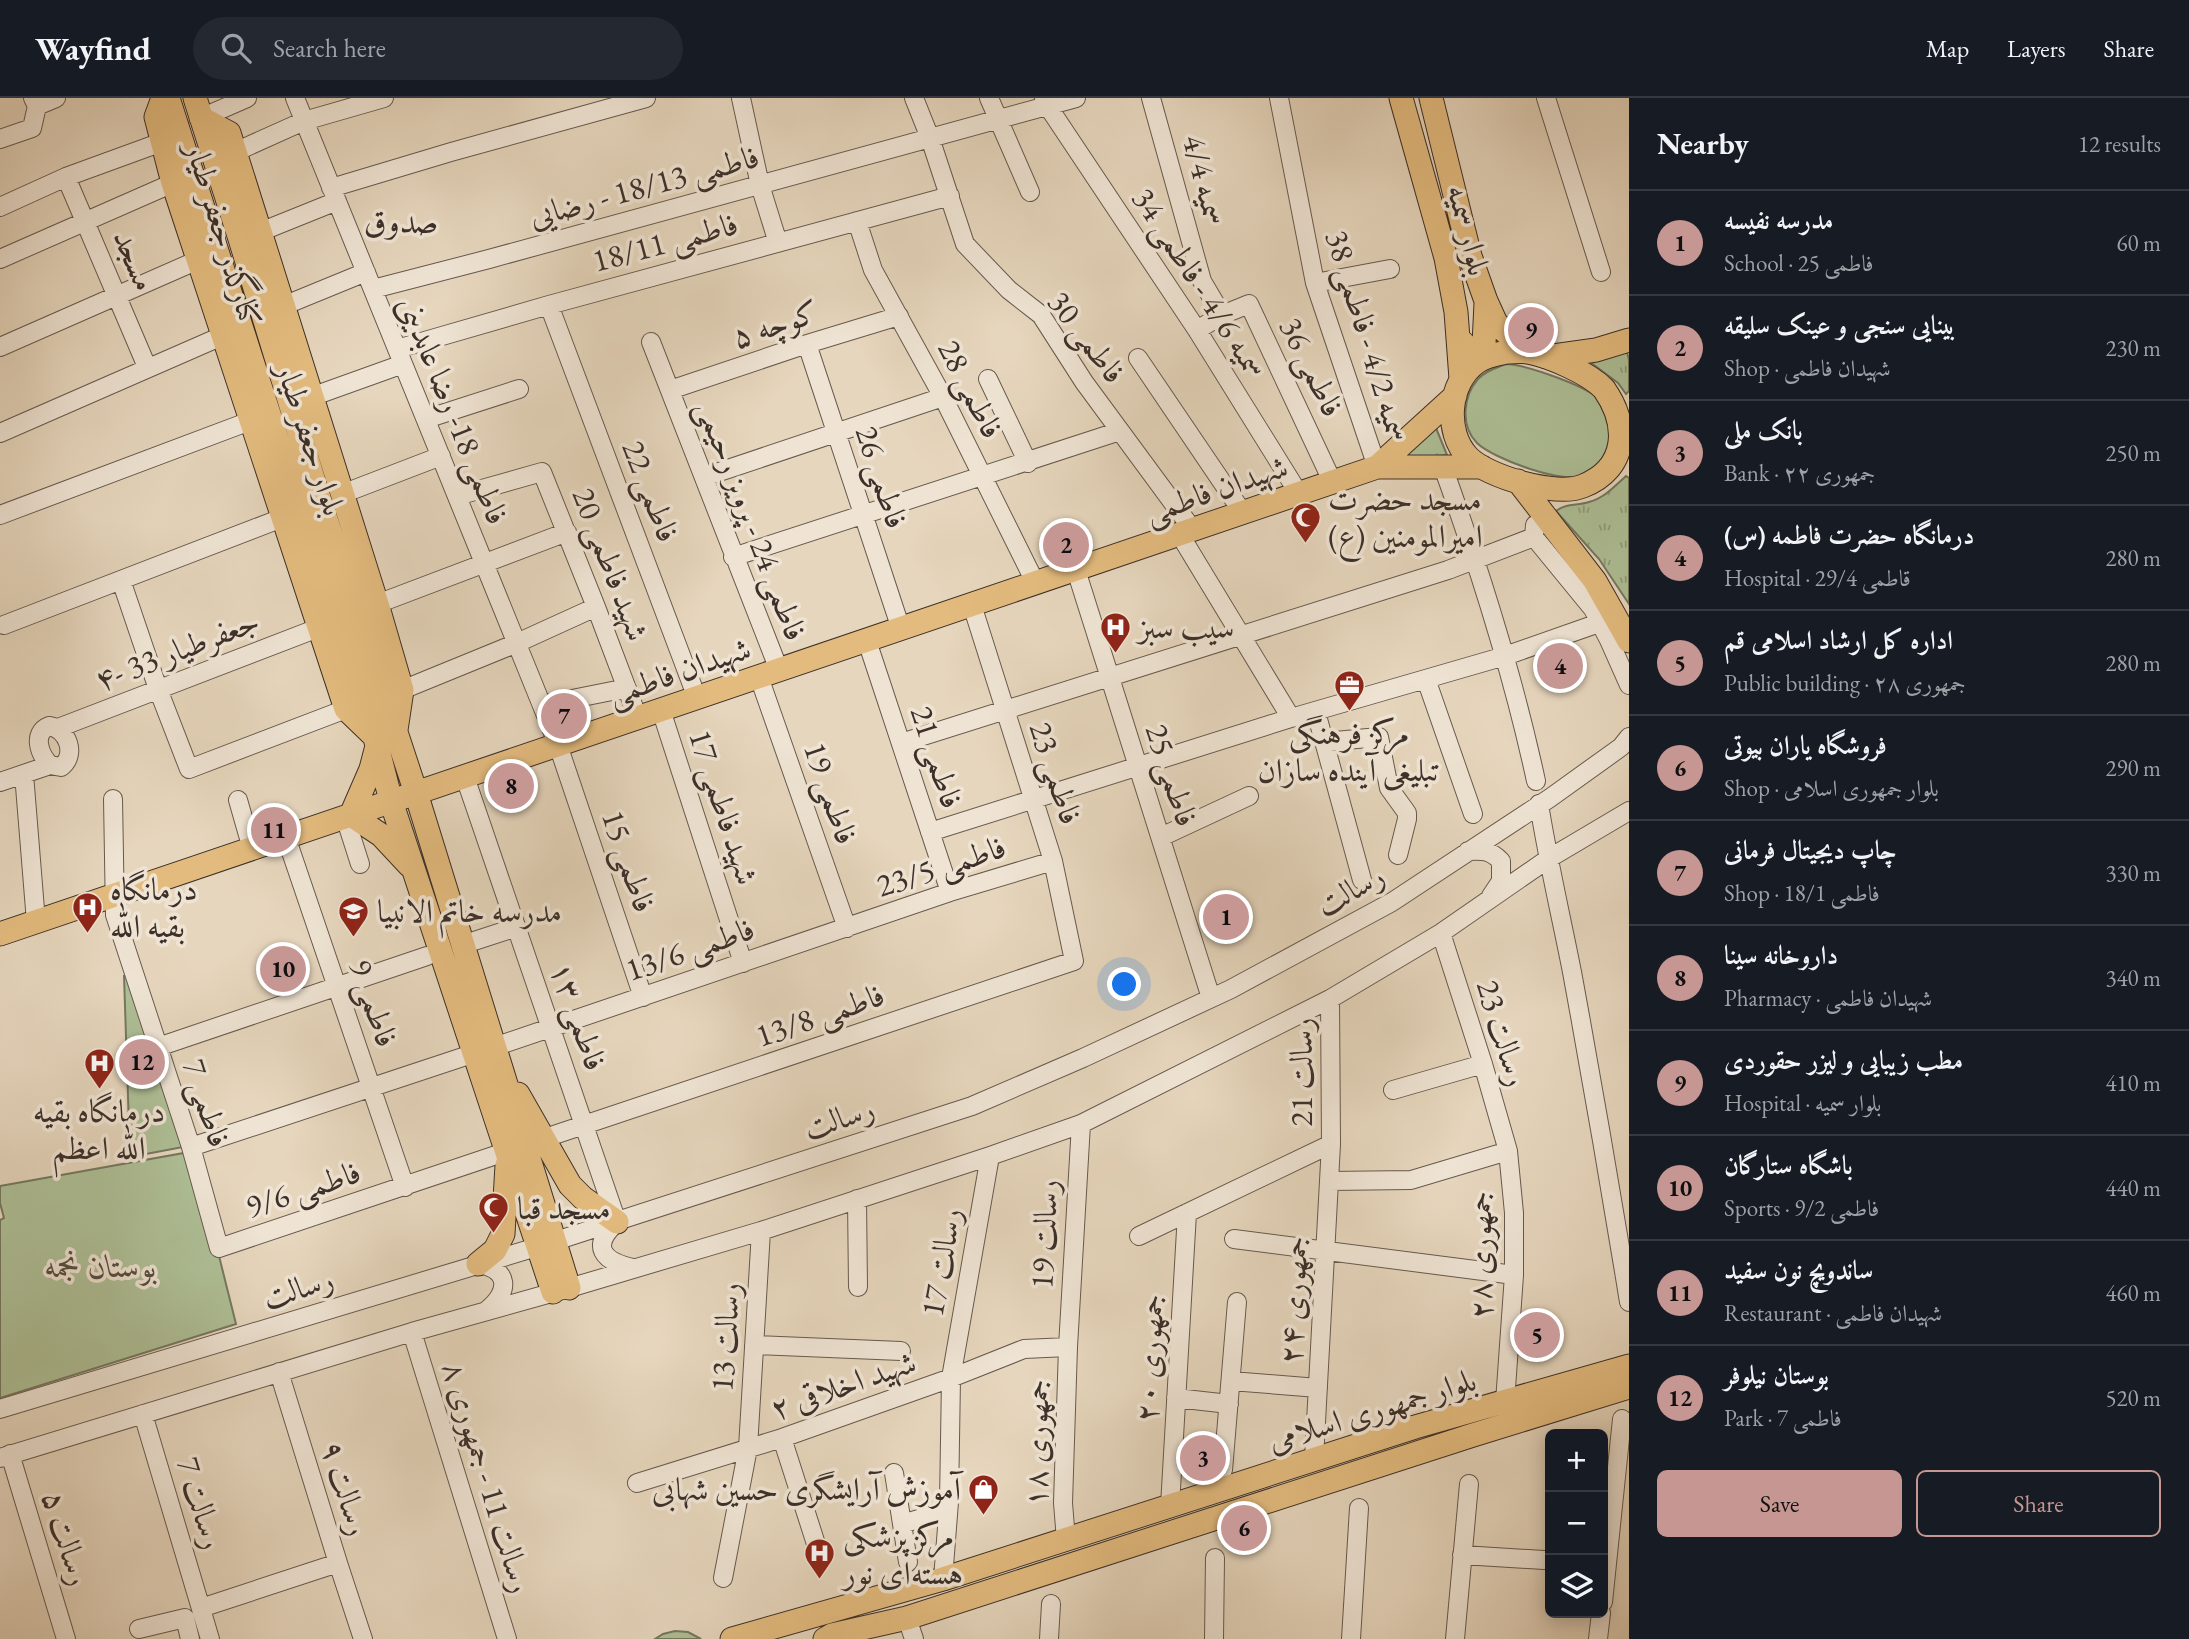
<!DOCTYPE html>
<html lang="en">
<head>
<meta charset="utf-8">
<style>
  :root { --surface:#171b24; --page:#242831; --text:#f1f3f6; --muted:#9ea1a6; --line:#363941; --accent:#c59692 }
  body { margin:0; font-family:"EB Garamond",Amiri,serif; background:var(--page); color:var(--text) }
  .controls { position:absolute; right:21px; bottom:21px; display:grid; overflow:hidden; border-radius:10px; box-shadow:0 4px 18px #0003 }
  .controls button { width:63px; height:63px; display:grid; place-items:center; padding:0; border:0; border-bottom:2px solid var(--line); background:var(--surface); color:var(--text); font:35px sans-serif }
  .you { position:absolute; left:1125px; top:887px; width:24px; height:24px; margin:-18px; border:5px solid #fff; border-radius:50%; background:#1a73e8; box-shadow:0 0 0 10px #1a73e833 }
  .badge { display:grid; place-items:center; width:46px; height:46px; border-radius:50%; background:var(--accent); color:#111; font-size:23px; font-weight:700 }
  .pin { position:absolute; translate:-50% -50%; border:4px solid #fff; box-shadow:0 2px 7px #0006 }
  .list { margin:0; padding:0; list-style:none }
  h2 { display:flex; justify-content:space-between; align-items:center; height:91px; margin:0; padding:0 28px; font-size:30px }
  h2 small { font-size:23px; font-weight:400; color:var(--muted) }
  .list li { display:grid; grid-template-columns:46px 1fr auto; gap:21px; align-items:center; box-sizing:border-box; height:105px; padding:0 28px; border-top:2px solid var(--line) }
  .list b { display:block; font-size:26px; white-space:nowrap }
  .list p { margin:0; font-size:23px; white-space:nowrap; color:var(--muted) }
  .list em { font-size:23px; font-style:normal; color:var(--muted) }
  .actions { display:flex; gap:14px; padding:21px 28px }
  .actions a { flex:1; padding:16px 0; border:2px solid var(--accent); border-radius:10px; text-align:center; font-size:24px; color:var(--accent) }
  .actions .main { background:var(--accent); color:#111 }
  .icon { flex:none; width:38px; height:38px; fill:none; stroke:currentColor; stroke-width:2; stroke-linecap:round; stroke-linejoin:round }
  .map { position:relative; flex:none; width:1629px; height:1541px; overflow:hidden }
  header { display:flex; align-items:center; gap:42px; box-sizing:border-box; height:98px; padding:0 35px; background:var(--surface); border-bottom:2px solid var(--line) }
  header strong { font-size:33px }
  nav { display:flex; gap:38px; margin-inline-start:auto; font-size:24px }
  .search { width:490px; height:63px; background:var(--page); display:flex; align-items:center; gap:18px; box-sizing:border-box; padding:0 24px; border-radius:38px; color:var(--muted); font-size:26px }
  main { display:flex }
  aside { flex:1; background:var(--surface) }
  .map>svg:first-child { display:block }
</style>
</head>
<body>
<header>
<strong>Wayfind</strong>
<div class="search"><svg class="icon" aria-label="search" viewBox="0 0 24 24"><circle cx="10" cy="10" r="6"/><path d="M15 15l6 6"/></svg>Search here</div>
<nav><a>Map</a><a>Layers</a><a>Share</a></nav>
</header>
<main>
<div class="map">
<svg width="1629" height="1541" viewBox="0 0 1629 1541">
  <defs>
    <pattern id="grass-tufts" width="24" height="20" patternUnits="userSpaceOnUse" patternTransform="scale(1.75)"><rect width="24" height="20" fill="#aebf96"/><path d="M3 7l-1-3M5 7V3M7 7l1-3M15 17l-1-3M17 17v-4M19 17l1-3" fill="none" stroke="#8f9c7a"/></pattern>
  </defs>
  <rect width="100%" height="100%" fill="#e6d6bd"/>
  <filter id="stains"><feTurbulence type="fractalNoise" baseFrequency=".00286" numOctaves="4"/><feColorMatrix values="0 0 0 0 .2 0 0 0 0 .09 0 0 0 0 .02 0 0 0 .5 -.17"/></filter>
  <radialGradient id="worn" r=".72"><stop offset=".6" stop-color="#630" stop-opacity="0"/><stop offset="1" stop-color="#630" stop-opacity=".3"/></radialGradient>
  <path fill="url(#grass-tufts)" stroke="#757860" stroke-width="2" d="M1626,250l3,12v31l-3,3 -8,-11 -28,-21z
    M1434,325l13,32 -54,5z
    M1626,378l3,2v126l-30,-45 -43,-48c10,-8 21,-5 33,-9 15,-4 25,-15 37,-26z
    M675,1533l13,1 13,7h-46l8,-5z"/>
  <path fill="#aebf96" stroke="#757860" stroke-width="2" d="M1506,266c20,1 87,23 98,40 8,13 9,27 4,41 -4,13 -9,21 -21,29 -20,13 -95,-16 -110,-31 -17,-17 -14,-47 1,-64 7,-8 18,-11 28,-15z
    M124,878h5l54,171 -53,10z
    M184,1055l35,103 17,68 -236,74v-178l4,-2 -4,-15v-17z"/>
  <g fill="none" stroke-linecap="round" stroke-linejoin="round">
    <defs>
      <path id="minor" d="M295,0l263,647 85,252
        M741,0l19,87 18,58
        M914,0l16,40 35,106 44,46 32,25 43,67 109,148
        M989,0l41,94
        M1044,0l3,7 150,225 102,164
        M1151,0l51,183 20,34
        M1279,0l36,185 62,184
        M1546,0l55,174
        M37,8l19,-8
        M201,20l46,-20
        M0,41l32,-11 5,-22 -4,-8
        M235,54l69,-31 80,-23
        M66,79l81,190
        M331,90l120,-36 195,-54
        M0,109l66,-30 96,-35
        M857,123l16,49 70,127 93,187
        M260,134l77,-31
        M0,161l173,-76
        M1315,185l75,-14
        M373,191l116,-30 587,-161
        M549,207l148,393
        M283,208l83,-34
        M1197,232l25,-15 27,-11 84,179
        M651,244l128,328
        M807,246l94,285
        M0,249l198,-87
        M397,251l152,-44 401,-109
        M1138,260l105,155
        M988,281l40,84
        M670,292l137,-46 92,-28
        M311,299l92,-33
        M426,321l93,-30
        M0,335l222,-97
        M1443,369c37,103 70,207 93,314
        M704,379l239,-80
        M342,396l99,-38
        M457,398l85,-24 54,135 42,111
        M0,417l250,-94
        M1535,427l-1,12 59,72 16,31 20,45
        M1180,437l111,183
        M733,459l387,-126
        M1076,472l135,428
        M121,482l37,109 31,80 157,-60
        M377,506l190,-72
        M4,527l278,-107
        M867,543l83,251
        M759,579l88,251
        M1426,581l47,135
        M402,592l115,-47 79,-36
        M542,607l85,-17
        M661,612l82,253
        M1316,614l46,168
        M49,628c19,3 28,29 12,41l-11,-2c-11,-11 -18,-32 -1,-39z
        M58,630l260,-100
        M1324,644l55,-5 10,51 18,25v6l-9,36
        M901,645l547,-173 86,-33
        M24,676l12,148
        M465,679l152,445c-27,24 -15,39 16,46
        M0,684l50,-17
        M113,701l2,116 76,232 28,101 289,-97
        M238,702l14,49
        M1539,706c9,57 22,112 33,168 20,109 39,219 57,330
        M345,719l15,47
        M930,734l361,-114 214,-62 94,-33
        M286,739l119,350
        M1161,739l88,-41
        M1468,753c15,-1 22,-1 33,10v20l-10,15
        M1441,835l42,131 25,87 6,62v62l-9,127
        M468,845l49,-16
        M158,949l269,-91
        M494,949l456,-155 103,-31
        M1393,992l90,-26
        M533,1044l541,-181 -21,-100 -81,-256
        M191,1049l284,-94
        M1329,1083l82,-1 97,-29
        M857,1101l1,88
        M1139,1138l192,-92
        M1234,1141l280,36
        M478,1166c32,5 32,28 9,46
        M412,1234l95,307
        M754,1247l147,6
        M1231,1283l87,7
        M1176,1300l53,6
        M0,1311l540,-163 432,-140 111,-48 148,-69 161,-87 158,-104 71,-51 8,-10
        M143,1316l67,225
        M782,1340l34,106
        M10,1356l56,185
        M0,1360l412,-126 157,-44 192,-57 229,-75 91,-32 249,-125 111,-66 107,-74 81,-48
        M1314,1361l17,-315 -1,-145
        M1223,1372l14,-168
        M894,1375l14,89
        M637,1385l145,-45 169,-60 73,-29 44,-2
        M1170,1408l17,-293
        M902,1426l46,-14
        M1066,1442l-3,-37 5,-156 13,-223
        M1462,1457l82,5
        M338,1465l25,76
        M723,1480l25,-130 13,-217
        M943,1481l6,-77 2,-124 39,-222
        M1603,1504l19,-183
        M201,1510l137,-45 -59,-191
        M907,1520l7,21
        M139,1531l46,-11 5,21
        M1049,1541l2,-35
        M1214,1541l1,-81
        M1351,1541l8,-131
        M1455,1541l14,-155
        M1598,1541l3,-26"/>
      <path id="major" d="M163,0l-7,19 17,66 173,526 27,26
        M168,0l132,413 38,109 37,118 16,63 162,491
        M195,0l45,141 80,262 96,292 153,495
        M1401,0l45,160 10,54 5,67
        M1431,0l39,158 16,45 10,22 31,29
        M201,20l28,15 148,471 25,86 -6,40
        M1459,241l8,8 10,2 7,-5 2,-41
        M1507,254c7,0 14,-1 21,0 21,4 61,21 76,37 25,36 24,79 -21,97 -26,11 -96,-9 -115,-29 -24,-25 -20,-75 9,-95 8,-6 20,-8 30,-10z
        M1546,259l50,-7 33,-10
        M1377,369l78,-71
        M1518,383l77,100 34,60
        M377,648l-6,23 -20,46 30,20 28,30
        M0,836l1377,-467h105
        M518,996l52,91 13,13 34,24
        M478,1166l17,-14 8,-16 4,-69
        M732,1541l211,-60 472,-152 214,-61
        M825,1541l7,-4 75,-17 566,-183 156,-48"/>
    </defs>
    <use href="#minor" stroke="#665a4e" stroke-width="20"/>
    <use href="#major" stroke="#3c3029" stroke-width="25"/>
    <use href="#minor" stroke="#efe4d4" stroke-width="18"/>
    <use href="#major" stroke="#e3bb7e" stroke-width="23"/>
  </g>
  <defs>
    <symbol id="mosque-pin" viewBox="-11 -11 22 30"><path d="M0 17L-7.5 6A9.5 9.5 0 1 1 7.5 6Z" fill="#8f2418" stroke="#efe4d4"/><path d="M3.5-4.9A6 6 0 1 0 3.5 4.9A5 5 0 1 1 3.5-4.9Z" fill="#fff"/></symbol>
    <symbol id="hospital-pin" viewBox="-11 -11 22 30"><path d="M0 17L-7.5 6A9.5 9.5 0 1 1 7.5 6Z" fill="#8f2418" stroke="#efe4d4"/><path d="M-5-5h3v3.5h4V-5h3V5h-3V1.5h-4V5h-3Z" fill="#fff"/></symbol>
    <symbol id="office-pin" viewBox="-11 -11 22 30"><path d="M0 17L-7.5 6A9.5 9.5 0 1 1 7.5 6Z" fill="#8f2418" stroke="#efe4d4"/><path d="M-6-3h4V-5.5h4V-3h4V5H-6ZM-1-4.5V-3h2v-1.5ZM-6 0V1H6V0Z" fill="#fff"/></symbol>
    <symbol id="school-pin" viewBox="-11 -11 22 30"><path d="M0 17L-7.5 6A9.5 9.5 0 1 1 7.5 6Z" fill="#8f2418" stroke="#efe4d4"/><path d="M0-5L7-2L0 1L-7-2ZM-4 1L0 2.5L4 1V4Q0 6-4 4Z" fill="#fff"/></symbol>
    <symbol id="shop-pin" viewBox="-11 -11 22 30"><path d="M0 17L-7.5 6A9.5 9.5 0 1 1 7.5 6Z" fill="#8f2418" stroke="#efe4d4"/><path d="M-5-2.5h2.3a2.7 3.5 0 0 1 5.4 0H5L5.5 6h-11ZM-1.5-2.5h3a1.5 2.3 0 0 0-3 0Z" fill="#fff"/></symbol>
  </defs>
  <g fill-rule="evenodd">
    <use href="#mosque-pin" x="1288" y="402" width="35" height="47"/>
    <use href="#hospital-pin" x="1098" y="512" width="35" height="47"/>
    <use href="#office-pin" x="1332" y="570" width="35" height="47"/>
    <use href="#hospital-pin" x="70" y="792" width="35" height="47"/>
    <use href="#school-pin" x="336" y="796" width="35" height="47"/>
    <use href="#hospital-pin" x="82" y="948" width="35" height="47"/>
    <use href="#mosque-pin" x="476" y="1092" width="35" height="47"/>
    <use href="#shop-pin" x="966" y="1374" width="35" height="47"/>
    <use href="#hospital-pin" x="802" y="1438" width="35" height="47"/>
  </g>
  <g text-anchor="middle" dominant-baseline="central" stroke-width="7" stroke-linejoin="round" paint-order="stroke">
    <g font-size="32" fill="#3c3029" stroke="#efe4d4">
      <text transform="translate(1205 82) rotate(75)">سمیه 4/4</text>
      <text transform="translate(644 88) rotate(-15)">فاطمی 18/13 - رضایی</text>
      <text transform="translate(1469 132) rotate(76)">بلوار سمیه</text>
      <text transform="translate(224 136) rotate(73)">کنارگذر جعفر طیار</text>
      <text transform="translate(665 144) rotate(-15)">فاطمی 18/11</text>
      <text transform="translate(135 162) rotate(67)">مسجد</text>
      <text transform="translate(1200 185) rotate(57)">سمیه 4/6 - فاطمی 34</text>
      <text transform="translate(775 226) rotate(-18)">کوچه ۵</text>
      <text transform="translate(1368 238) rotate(73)">سمیه 4/2 - فاطمی 38</text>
      <text transform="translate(1087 239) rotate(53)">فاطمی 30</text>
      <text transform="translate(1312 269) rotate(64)">فاطمی 36</text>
      <text transform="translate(971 291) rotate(63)">فاطمی 28</text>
      <text transform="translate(454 312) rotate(68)">فاطمی 18- رضا عابدینی</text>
      <text transform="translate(311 341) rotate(72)">بلوار جعفر طیار</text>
      <text transform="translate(882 379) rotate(72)">فاطمی 26</text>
      <text transform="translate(1216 391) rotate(-19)">شهیدان فاطمی</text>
      <text transform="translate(651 393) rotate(69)">فاطمی 22</text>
      <text transform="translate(752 422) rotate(69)">فاطمی 24 - پرویز رحیمی</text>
      <text transform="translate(611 466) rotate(69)">شهید فاطمی 20</text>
      <text transform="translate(177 552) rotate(-21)">۴- جعفرطیار 33</text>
      <text transform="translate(679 573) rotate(-19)">شهیدان فاطمی</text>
      <text transform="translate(937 659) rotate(72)">فاطمی 21</text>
      <text transform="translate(1056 675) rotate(72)">فاطمی 23</text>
      <text transform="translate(1172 677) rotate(72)">فاطمی 25</text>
      <text transform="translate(831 695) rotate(71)">فاطمی 19</text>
      <text transform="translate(724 709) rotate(72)">شهید فاطمی 17</text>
      <text transform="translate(629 763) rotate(71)">فاطمی 15</text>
      <text transform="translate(941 768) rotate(-18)">فاطمی 23/5</text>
      <text transform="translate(1350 792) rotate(-29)">رسالت</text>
      <text transform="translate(690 851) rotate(-19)">فاطمی 13/6</text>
      <text transform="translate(374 905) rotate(71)">فاطمی 9</text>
      <text transform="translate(820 917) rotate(-19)">فاطمی 13/8</text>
      <text transform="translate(579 918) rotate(71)">فاطمی ۱۳</text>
      <text transform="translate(1503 935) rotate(73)">رسالت 23</text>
      <text transform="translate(1301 974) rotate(-90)">رسالت 21</text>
      <text transform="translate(207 1005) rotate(72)">فاطمی 7</text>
      <text transform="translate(839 1020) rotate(-18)">رسالت</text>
      <text transform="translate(303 1091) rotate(-18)">فاطمی 9/6</text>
      <text transform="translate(1044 1136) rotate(-87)">رسالت 19</text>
      <text transform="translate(1480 1157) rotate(-90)">جمهوری ۲۸</text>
      <text transform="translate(941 1164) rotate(-80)">رسالت 17</text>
      <text transform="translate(298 1190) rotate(-17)">رسالت</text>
      <text transform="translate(1293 1202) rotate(-87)">جمهوری ۲۴</text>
      <text transform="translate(725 1239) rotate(-86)">رسالت 13</text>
      <text transform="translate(1149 1260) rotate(-87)">جمهوری ۲۰</text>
      <text transform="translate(843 1287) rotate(-19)">شهید اخلاقی ۲</text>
      <text transform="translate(1372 1312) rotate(-17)">بلوار جمهوری اسلامی</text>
      <text transform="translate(1036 1345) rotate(-89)">جمهوری ۱۸</text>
      <text transform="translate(488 1379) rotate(73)">رسالت 11 - جمهوری ۸</text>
      <text transform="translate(346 1390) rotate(73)">رسالت ۹</text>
      <text transform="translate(201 1405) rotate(73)">رسالت 7</text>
      <text transform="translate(67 1440) rotate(73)">رسالت ۵</text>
    </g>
    <g font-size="32" fill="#3c3029" stroke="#efe4d4" text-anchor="start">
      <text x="1328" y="401">مسجد حضرت<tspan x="1328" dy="37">امیرالمومنین (ع)</tspan></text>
      <text x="1138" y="529">سیب سبز</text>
      <text x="1349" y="635" text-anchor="middle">مرکز فرهنگی<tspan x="1349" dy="37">تبلیغی آینده سازان</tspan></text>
      <text x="110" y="791">درمانگاه<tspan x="110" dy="37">بقیه الله</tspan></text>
      <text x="377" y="813">مدرسه خاتم الانبیا</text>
      <text x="99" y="1013" text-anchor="middle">درمانگاه بقیه<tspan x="99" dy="37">الله اعظم</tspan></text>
      <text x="517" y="1110">مسجد قبا</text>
      <text x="961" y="1391" text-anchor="end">آموزش آرایشگری حسین شهابی</text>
      <text x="843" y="1438">مرکز پزشکی<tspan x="843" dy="37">هسته‌ای نور</tspan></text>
    </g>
    <g font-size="32" font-style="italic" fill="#534d3f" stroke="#efe4d4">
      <text x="101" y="1168">بوستان نجمه</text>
    </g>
    <g font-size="33" fill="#3c3029" stroke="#efe4d4">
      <text x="401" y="123">صدوق</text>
    </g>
  </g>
  <rect width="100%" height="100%" filter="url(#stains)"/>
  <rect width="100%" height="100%" fill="url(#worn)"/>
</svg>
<div class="controls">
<button>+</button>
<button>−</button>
<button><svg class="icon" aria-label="layers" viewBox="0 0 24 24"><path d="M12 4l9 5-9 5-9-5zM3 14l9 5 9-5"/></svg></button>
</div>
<div class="you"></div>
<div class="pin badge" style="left:1226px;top:819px">1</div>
<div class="pin badge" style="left:1066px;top:447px">2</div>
<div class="pin badge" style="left:1203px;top:1360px">3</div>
<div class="pin badge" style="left:1560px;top:568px">4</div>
<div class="pin badge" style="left:1537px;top:1237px">5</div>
<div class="pin badge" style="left:1244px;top:1430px">6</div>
<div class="pin badge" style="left:564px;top:618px">7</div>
<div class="pin badge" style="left:511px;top:688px">8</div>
<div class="pin badge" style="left:1531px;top:232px">9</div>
<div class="pin badge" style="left:283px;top:871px">10</div>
<div class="pin badge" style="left:274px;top:732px">11</div>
<div class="pin badge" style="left:142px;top:964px">12</div>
</div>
<aside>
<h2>Nearby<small>12 results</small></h2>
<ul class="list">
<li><span class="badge">1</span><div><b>مدرسه نفیسه</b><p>School · فاطمی 25</p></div><em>60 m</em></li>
<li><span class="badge">2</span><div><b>بینایی سنجی و عینک سلیقه</b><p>Shop · شهیدان فاطمی</p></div><em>230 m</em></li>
<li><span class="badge">3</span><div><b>بانک ملی</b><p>Bank · جمهوری ۲۲</p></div><em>250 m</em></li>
<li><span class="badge">4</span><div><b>درمانگاه حضرت فاطمه (س)</b><p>Hospital · قاطمی 29/4</p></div><em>280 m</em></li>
<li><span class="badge">5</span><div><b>اداره کل ارشاد اسلامی قم</b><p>Public building · جمهوری ۲۸</p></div><em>280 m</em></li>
<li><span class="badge">6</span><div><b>فروشگاه یاران بیوتی</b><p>Shop · بلوار جمهوری اسلامی</p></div><em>290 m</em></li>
<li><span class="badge">7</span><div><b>چاپ دیجیتال فرمانی</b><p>Shop · فاطمی 18/1</p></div><em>330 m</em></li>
<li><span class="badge">8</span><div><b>داروخانه سینا</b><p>Pharmacy · شهیدان فاطمی</p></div><em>340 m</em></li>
<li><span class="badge">9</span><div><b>مطب زیبایی و لیزر حقوردی</b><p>Hospital · بلوار سمیه</p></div><em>410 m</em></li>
<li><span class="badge">10</span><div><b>باشگاه ستارگان</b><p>Sports · فاطمی 9/2</p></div><em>440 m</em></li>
<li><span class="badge">11</span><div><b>ساندویچ نون سفید</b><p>Restaurant · شهیدان فاطمی</p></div><em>460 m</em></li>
<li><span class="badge">12</span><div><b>بوستان نیلوفر</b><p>Park · فاطمی 7</p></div><em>520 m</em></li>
</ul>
<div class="actions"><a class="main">Save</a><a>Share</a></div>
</aside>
</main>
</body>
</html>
